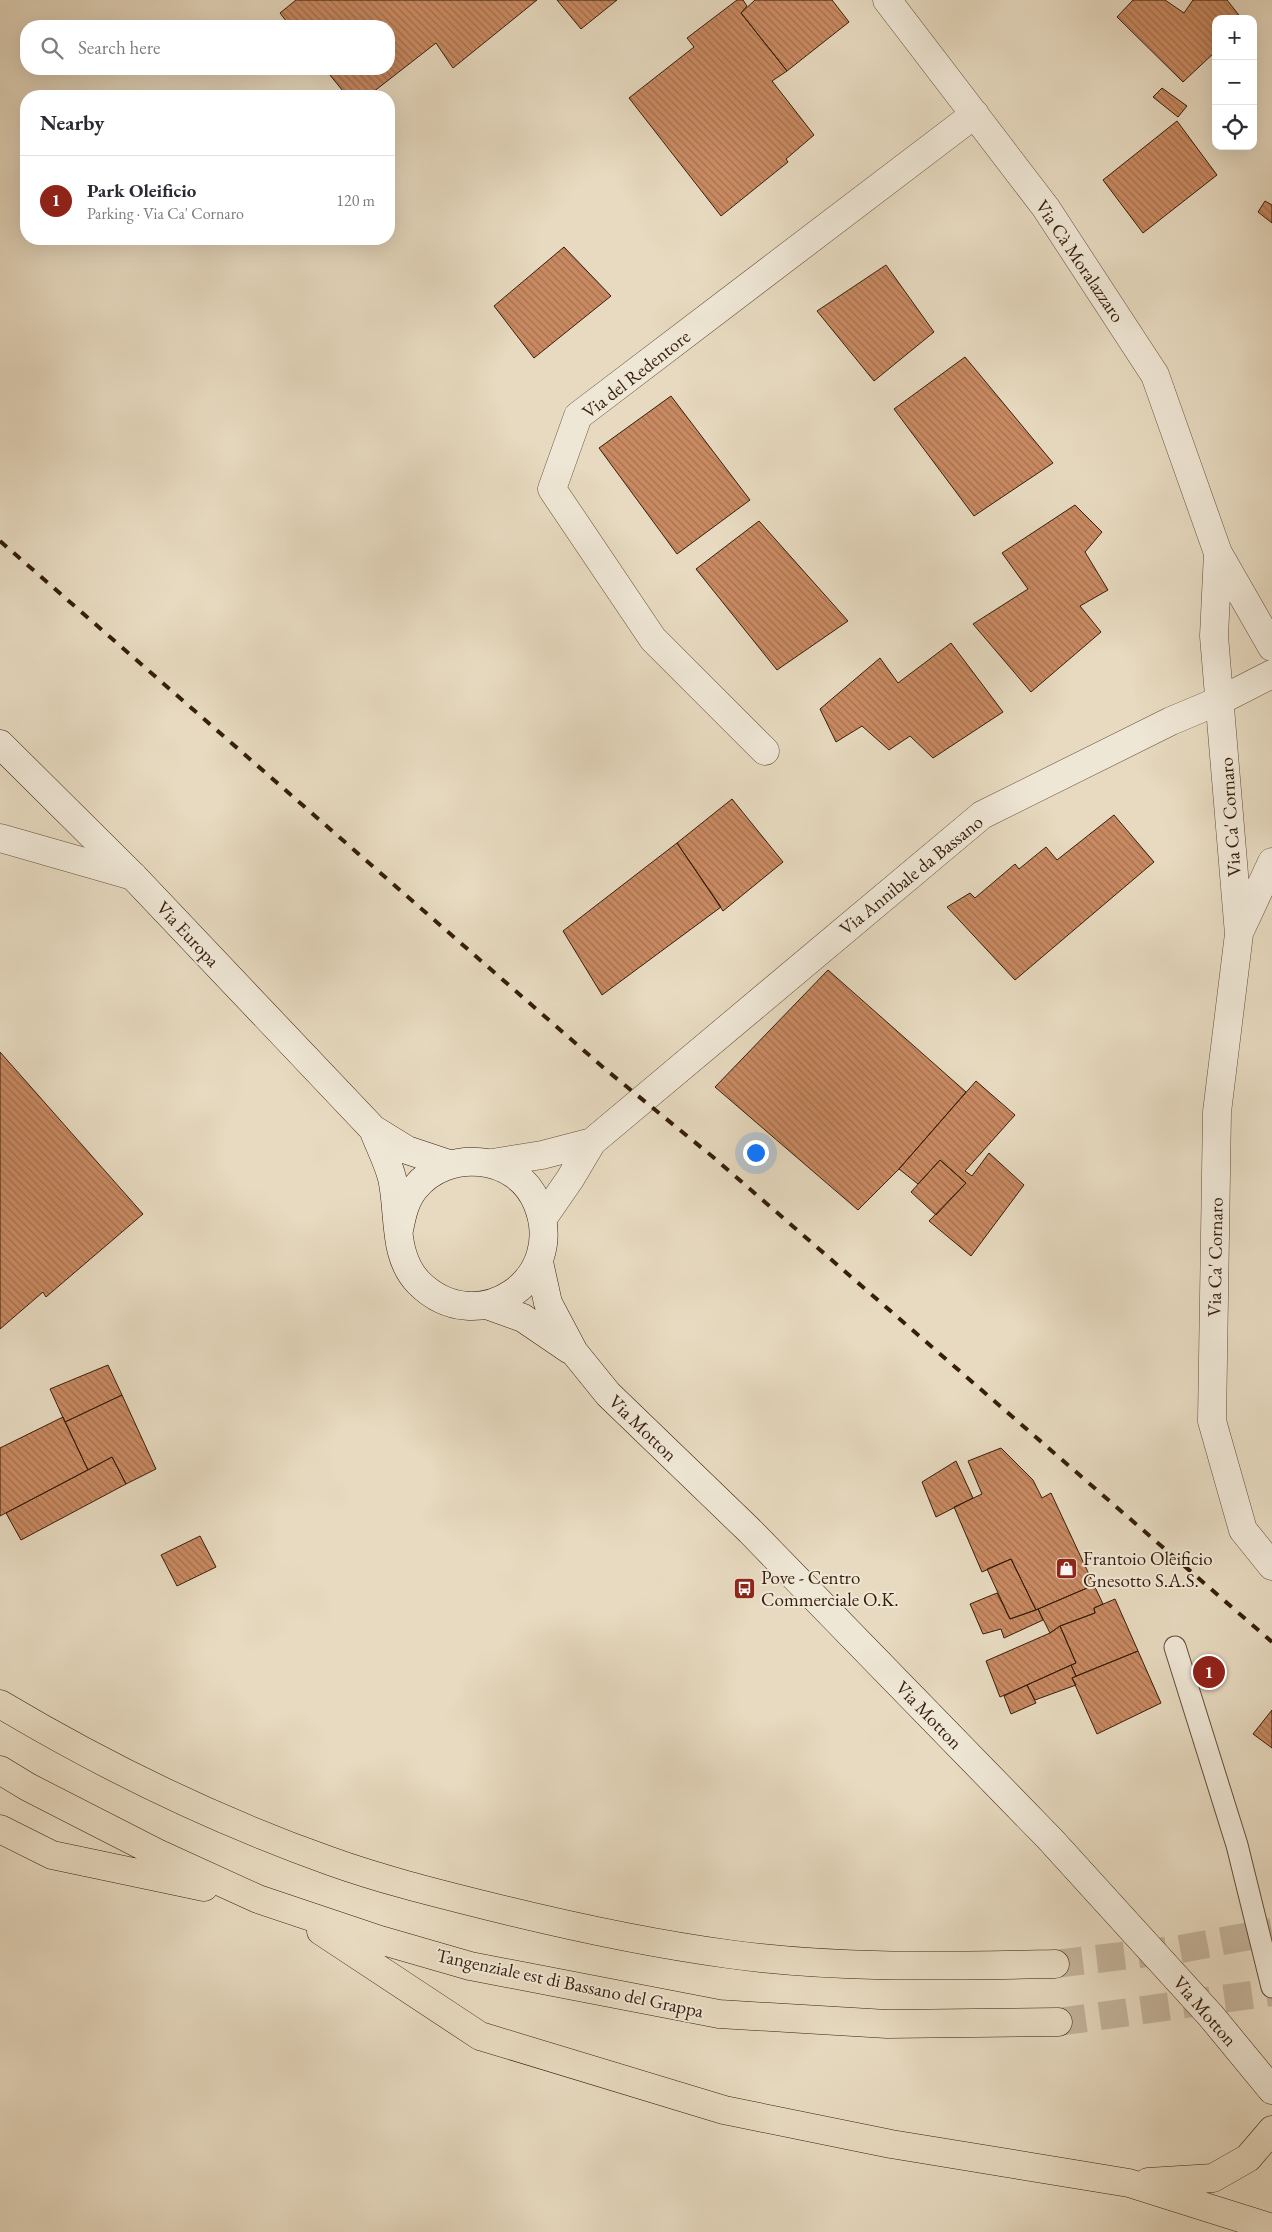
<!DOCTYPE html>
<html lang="en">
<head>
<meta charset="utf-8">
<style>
  :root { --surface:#fff; --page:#f2f2f3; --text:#2b2b33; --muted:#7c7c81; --line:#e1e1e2; --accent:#8f2418 }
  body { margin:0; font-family:"EB Garamond",serif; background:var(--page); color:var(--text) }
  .controls { position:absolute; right:15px; top:15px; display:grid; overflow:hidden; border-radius:10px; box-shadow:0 5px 20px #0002 }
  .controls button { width:45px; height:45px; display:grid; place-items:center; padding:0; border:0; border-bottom:1px solid var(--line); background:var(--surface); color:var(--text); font:25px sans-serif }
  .you { position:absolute; left:755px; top:1152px; width:18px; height:18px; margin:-12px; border:4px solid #fff; border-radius:50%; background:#1a73e8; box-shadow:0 0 0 8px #1a73e833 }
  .badge { display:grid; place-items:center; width:32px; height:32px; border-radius:50%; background:var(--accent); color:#fff; font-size:16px; font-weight:700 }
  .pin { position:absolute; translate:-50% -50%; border:2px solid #fff; box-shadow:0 1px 5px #0006 }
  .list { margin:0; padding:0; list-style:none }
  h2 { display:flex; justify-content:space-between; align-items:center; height:65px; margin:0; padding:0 20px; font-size:21px }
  h2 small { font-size:16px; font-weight:400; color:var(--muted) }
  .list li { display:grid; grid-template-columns:32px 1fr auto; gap:15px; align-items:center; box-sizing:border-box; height:90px; padding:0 20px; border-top:1px solid var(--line) }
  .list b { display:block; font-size:19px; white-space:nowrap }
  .list p { margin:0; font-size:16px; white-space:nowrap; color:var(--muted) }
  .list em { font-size:16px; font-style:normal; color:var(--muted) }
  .icon { flex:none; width:28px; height:28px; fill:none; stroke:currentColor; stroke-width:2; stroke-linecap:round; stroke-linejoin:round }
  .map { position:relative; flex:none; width:1272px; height:2232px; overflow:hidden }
  .search { position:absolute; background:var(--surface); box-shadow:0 5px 20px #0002; left:20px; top:20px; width:375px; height:55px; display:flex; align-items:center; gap:12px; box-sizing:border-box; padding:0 18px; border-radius:20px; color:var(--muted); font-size:19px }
  .panel { position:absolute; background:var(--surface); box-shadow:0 5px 20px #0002; left:20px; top:90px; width:375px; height:155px; border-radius:20px }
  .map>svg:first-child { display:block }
</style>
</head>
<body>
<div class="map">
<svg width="1272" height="2232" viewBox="0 0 1272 2232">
  <defs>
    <pattern id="building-back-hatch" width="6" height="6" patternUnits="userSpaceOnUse" patternTransform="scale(1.25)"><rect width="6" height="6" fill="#c98a62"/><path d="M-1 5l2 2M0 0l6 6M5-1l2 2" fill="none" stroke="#a4704f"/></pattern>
  </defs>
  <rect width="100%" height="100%" fill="#e7dac0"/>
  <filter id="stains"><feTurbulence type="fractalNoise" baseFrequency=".004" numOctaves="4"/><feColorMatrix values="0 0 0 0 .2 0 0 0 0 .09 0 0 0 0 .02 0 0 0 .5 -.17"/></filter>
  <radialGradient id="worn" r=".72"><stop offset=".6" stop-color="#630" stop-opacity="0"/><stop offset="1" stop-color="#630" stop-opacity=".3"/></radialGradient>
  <path fill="url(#building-back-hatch)" stroke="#361e0a" d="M296,0h241l-84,68 -17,-25 -68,53h-21l-22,-27h64v-43h-99l-10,-13z
    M557,0h60l-36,29z
    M737,0h6l4,6 -6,7 46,58 -15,10 42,54 -28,24 2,3 -67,54 -92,-118 65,-51 -7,-9z
    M755,0h77l17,22 -62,49 -46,-58z
    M1133,0h32l19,13 9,-13h34l15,19h-26v32l-33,31 -66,-65z
    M1162,88l25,18 -9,11 -25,-20z
    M1177,121l40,54 -74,58 -40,-53z
    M1265,201l7,4v18l-14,-11z
    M564,247l47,49 -77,62 -40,-52z
    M886,265l48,67 -60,49 -57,-70z
    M965,357l88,106 -79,53 -80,-107z
    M671,396l79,104 -73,54 -78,-106z
    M1075,505l27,27 -17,20 23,38 -28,16 21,26 -70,60 -58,-68 55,-35 -26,-36z
    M759,521l89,100 -71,49 -81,-101z
    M951,643l52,69 -70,46 -23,-22 -21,14 -27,-24 -26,16 -16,-33 60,-51 18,25z
    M732,799l51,63 -60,49 -46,-68z
    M1114,815l40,47 -139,118 -68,-73 23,-14 5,5 40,-34 4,5 27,-22 11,13z
    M677,843l44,64 -119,88 -39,-64z
    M828,970l138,122 -67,77 -41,41 -143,-123z
    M0,1052l143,162 -97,83 -3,-5 -43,37z
    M976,1081l39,34 -50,56 7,5 17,-23 35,32 -53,71 -42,-35 37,-38 -26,-23 -22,24 -19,-15z
    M940,1160l26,23 -30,32 -25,-23z
    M108,1365l14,30 -57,27 -15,-33z
    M122,1395l34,74 -30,15 -14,-27 -24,13 -23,-48z
    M63,1417l25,53 -88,46v-68z
    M1001,1448l32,32 9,18 9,-5 43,92 -58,25 -25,-51 -29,13 -28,-65 28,-13 -14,-33z
    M112,1457l14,27 -105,56 -15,-27z
    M956,1461l17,37 -37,19 -14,-35z
    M200,1536l16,31 -39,19 -16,-31z
    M1011,1559l25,51 -26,9 -23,-50z
    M1094,1585l9,19 -9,4 1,5 -35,13 -10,7 -12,-24z
    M997,1593l13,26 28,-10 5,11 -39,18 -3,-9 -18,5 -13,-30z
    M1115,1599l23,52 -62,25 -5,-11 5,-2 -16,-37 35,-13 -1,-5z
    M1060,1626l16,37 -76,34 -14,-36 64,-28z
    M1138,1651l23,52 -64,31 -25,-56z
    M1071,1665l5,11 -4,2 4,7 -41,15 -8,-15z
    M1027,1685l9,18 -25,11 -7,-18z
    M1272,1710v38l-19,-14z"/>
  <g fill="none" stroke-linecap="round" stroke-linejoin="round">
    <path stroke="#c4b49c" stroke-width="28" stroke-dasharray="28 14" stroke-linecap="butt" d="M1055,1964l125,-15 92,-17
      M1058,2022l214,-30"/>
    <defs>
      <path id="service" d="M1175,1647l62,198 35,142"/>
      <path id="minor" d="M887,0l159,208 109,167 63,178 54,94
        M1218,553l-4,83 25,298 -22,178 -5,309 31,109 29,36
        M765,751l-112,-112 -101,-150 26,-73 397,-302
        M1239,933l33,-71"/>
      <path id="tertiary" d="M0,838l133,38
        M492,1163l50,-8 50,-13
        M543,1218l27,-39 22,-37 390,-327 189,-94 50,-21 51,-26"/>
      <path id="secondary" d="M0,744l133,132 240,253 34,21 42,14
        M373,1129c6,16 15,33 19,49 8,35 0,78 27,105 58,58 150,-3 118,-80 -20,-49 -90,-55 -122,-15 -10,12 -13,27 -16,42
        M539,1262l9,41 26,49 34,42 142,137 300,308 161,177 61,74
        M487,1305l36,13 47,32"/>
      <path id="trunk" d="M0,1704c104,62 215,116 330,157 50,18 102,31 154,44 80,20 162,38 244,49 108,15 218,12 327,10
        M0,1770l28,17 129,66 101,46 122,41 90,26 249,48 168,10 171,-2
        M0,1829l52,26 152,32
        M321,1931l159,105 244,74 167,34 238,39 143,45
        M1148,2182l65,-4 35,-20 24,-28"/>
    </defs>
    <use href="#service" stroke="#624d38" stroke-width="23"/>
    <use href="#minor" stroke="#624d38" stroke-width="29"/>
    <use href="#tertiary" stroke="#624d38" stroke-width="29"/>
    <use href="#secondary" stroke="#361e0a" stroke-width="29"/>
    <use href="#trunk" stroke="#361e0a" stroke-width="29"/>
    <use href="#service" stroke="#efe7d6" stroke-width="21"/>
    <use href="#minor" stroke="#efe7d6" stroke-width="28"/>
    <use href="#tertiary" stroke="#efe7d6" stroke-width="28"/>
    <use href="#secondary" stroke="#efe7d6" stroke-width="28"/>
    <use href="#trunk" stroke="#e7dac0" stroke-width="28"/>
    <path stroke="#361e0a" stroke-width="4" stroke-dasharray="9 9" stroke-linecap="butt" d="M0,541l605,528 108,88 559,485"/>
  </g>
  <defs>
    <symbol id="shop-square" viewBox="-11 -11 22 22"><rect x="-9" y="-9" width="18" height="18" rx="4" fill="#8f2418" stroke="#efe7d6"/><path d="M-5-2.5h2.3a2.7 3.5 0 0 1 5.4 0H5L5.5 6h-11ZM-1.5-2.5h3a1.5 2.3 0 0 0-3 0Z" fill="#fff"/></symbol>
    <symbol id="bus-square" viewBox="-11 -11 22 22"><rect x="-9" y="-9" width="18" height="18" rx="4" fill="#8f2418" stroke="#efe7d6"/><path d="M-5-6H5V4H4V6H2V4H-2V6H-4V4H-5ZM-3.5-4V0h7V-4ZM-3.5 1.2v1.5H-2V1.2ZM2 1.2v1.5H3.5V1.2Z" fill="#fff"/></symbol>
  </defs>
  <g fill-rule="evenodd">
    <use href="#shop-square" x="1054" y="1556" width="25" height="25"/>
    <use href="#bus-square" x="732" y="1576" width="25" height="25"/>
  </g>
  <g text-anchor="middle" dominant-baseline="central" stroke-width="4" stroke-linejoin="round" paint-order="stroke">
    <g font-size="19" fill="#361e0a" stroke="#efe7d6">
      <text transform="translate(1080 261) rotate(56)">Via Cà Moralazzaro</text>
      <text transform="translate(636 374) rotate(-38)">Via del Redentore</text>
      <text transform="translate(1230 817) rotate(-94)">Via Ca' Cornaro</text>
      <text transform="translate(911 875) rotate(-39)">Via Annibale da Bassano</text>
      <text transform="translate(188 934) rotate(47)">Via Europa</text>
      <text transform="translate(1215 1257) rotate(-89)">Via Ca' Cornaro</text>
      <text transform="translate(643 1428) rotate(44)">Via Motton</text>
      <text transform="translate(929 1715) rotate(46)">Via Motton</text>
      <text transform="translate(570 1983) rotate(12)">Tangenziale est di Bassano del Grappa</text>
      <text transform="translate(1205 2011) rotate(49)">Via Motton</text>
    </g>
    <g font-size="19" fill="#361e0a" stroke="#efe7d6" text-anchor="start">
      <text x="1083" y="1558">Frantoio Oleificio<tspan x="1083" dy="22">Gnesotto S.A.S.</tspan></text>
      <text x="761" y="1577">Pove - Centro<tspan x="761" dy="22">Commerciale O.K.</tspan></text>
    </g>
  </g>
  <rect width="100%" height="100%" filter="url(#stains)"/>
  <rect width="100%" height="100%" fill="url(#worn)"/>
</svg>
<div class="controls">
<button>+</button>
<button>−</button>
<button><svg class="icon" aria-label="locate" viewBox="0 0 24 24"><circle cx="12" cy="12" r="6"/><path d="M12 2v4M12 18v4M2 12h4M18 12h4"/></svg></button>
</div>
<div class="you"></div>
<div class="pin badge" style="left:1209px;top:1672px">1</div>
<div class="search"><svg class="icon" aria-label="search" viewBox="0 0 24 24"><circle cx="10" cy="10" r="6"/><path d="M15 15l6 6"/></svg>Search here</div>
<section class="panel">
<h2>Nearby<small></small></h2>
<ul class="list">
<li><span class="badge">1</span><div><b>Park Oleificio</b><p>Parking · Via Ca' Cornaro</p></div><em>120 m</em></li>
</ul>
</section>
</div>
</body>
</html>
